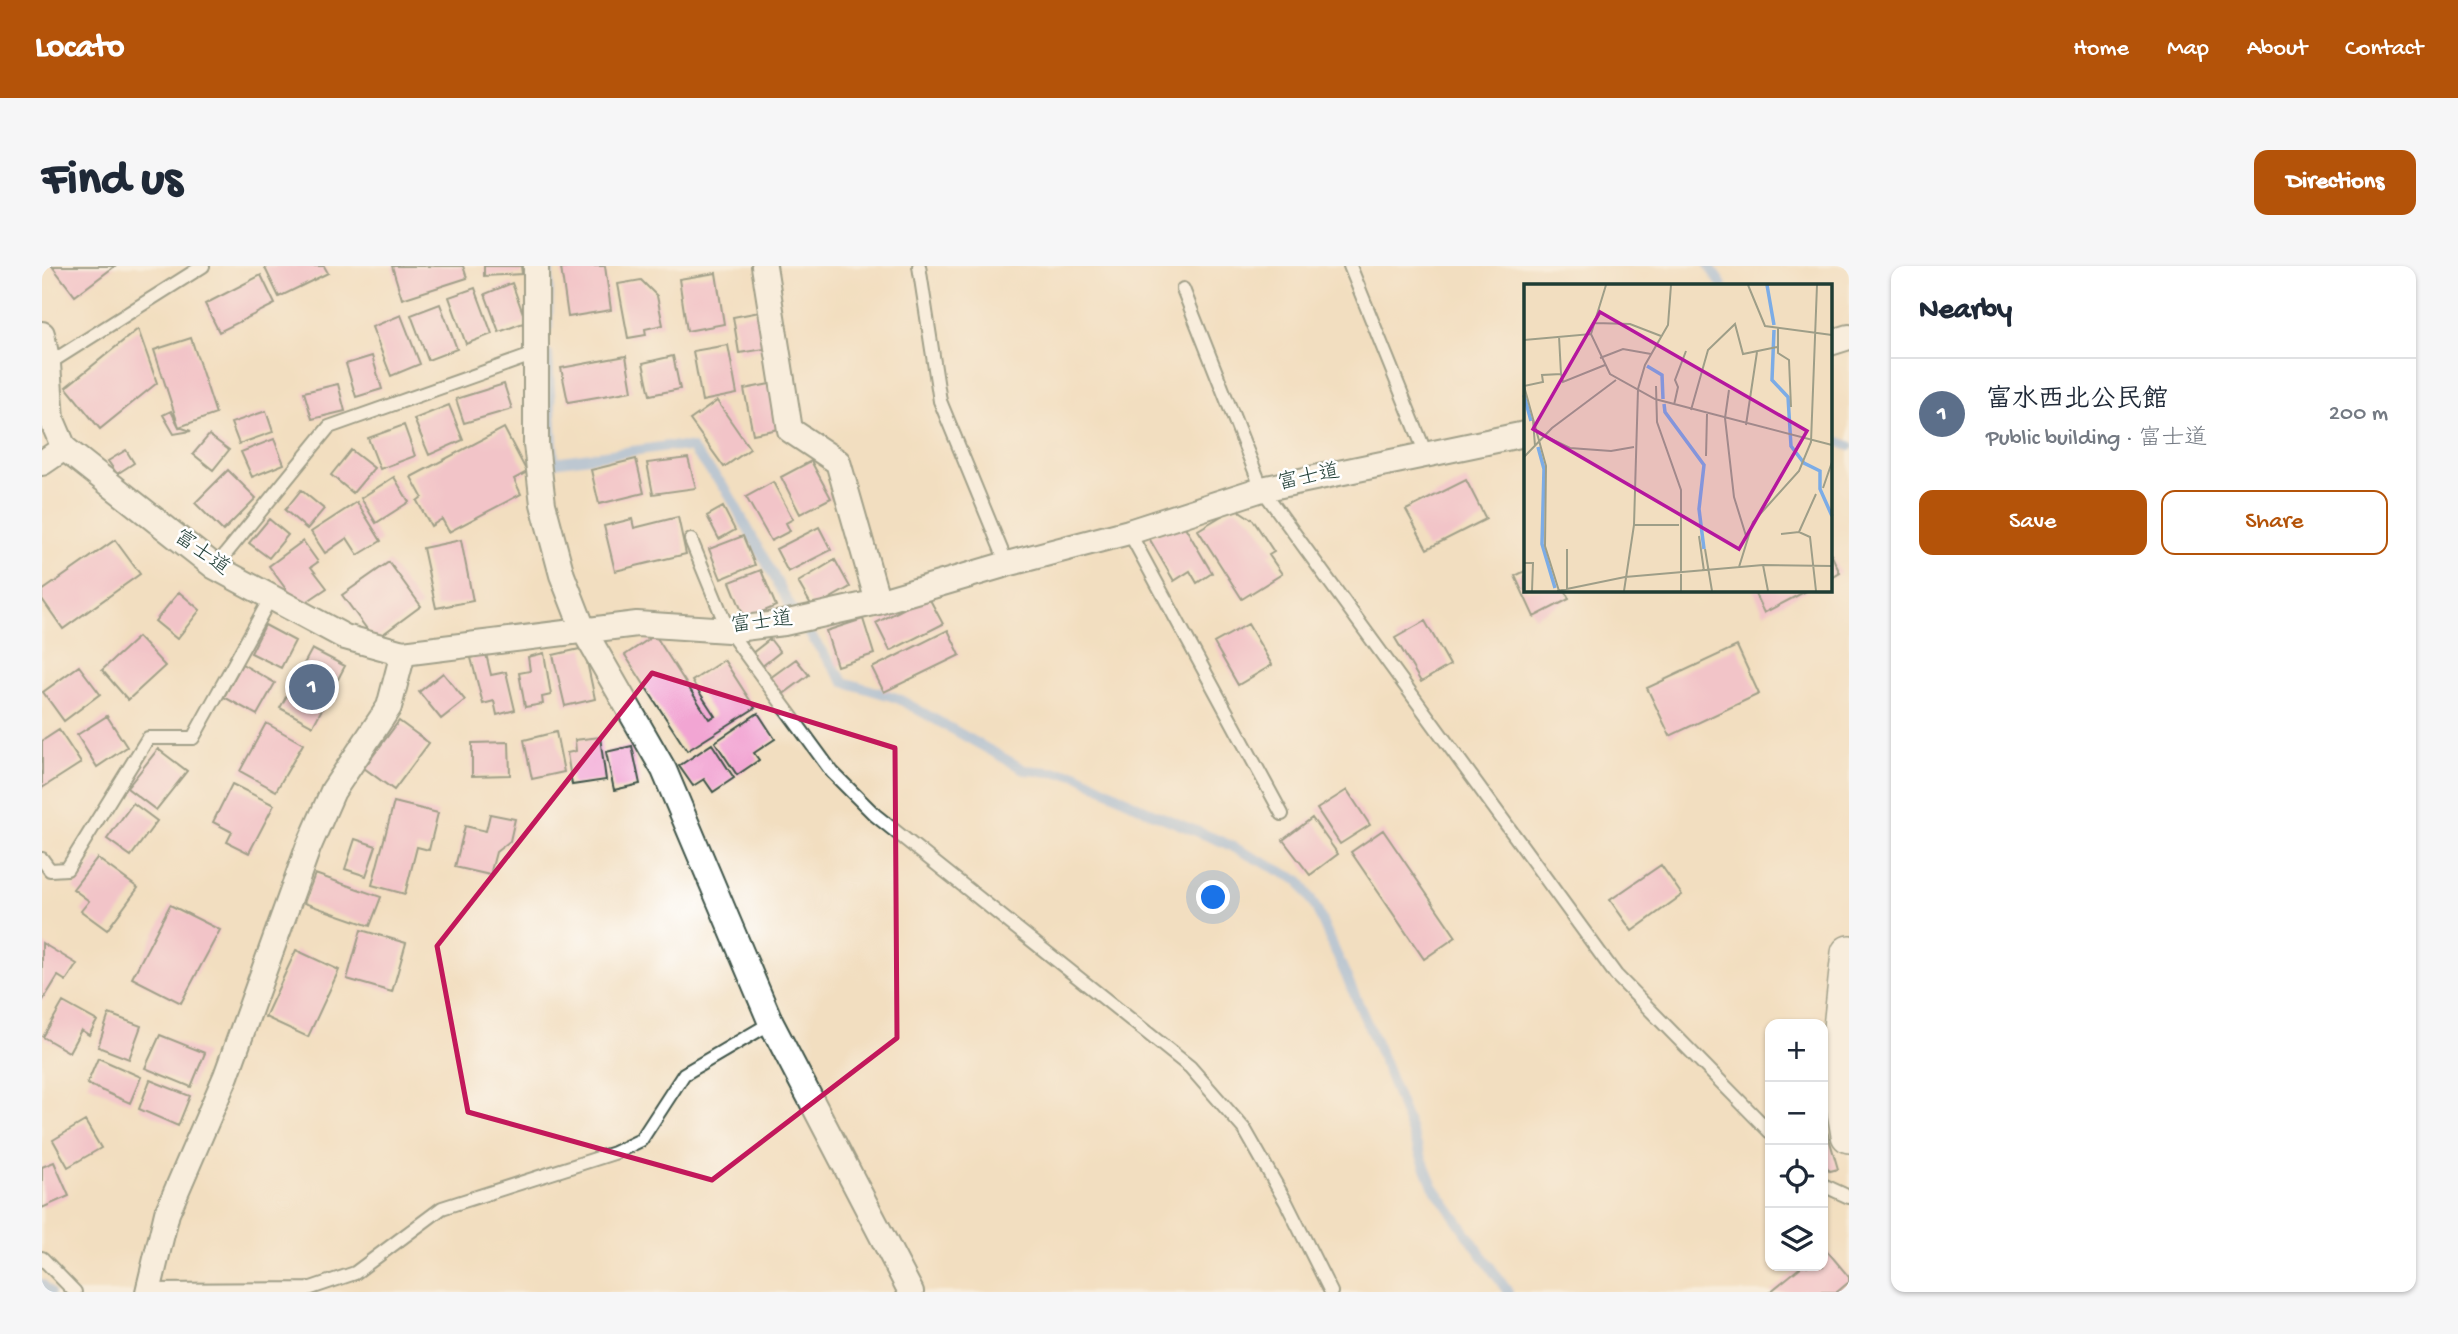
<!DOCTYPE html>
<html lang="en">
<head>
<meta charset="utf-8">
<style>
  :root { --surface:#fff; --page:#f6f6f7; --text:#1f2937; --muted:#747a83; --line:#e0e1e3; --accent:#b45309 }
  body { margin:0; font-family:"Gochi Hand","Klee One",sans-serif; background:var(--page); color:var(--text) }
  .controls { position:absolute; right:21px; bottom:21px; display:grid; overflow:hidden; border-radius:14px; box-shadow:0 2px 5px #0004 }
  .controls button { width:63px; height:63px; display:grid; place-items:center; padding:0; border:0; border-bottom:2px solid var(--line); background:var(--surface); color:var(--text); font:35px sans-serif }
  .you { position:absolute; left:1172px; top:632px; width:24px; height:24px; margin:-18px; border:5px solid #fff; border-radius:50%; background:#1a73e8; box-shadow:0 0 0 10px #1a73e833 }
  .badge { display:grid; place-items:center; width:46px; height:46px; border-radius:50%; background:var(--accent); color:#fff; font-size:23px; font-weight:700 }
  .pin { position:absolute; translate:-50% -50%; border:4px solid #fff; box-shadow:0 2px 7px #0006 }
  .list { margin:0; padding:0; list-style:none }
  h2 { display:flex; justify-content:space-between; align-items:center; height:91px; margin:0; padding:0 28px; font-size:30px }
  h2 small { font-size:23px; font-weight:400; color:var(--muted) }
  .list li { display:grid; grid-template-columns:46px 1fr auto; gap:21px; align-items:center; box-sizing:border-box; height:112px; padding:0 28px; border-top:2px solid var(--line) }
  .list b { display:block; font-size:26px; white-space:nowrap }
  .list p { margin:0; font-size:23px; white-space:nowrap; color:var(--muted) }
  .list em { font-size:23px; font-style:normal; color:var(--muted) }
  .actions { display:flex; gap:14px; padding:21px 28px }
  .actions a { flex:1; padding:16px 0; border:2px solid var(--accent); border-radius:14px; text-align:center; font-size:24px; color:var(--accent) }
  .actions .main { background:var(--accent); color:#fff }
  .icon { flex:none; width:38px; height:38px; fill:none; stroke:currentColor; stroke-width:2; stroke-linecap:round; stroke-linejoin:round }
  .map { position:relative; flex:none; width:1807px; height:1026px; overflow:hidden; border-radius:14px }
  header { display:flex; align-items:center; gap:42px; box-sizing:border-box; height:98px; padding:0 35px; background:var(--accent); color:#fff }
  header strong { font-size:33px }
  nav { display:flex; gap:38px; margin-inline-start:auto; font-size:24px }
  .intro { display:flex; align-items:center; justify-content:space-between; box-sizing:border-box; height:168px; padding:0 42px }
  h1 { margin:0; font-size:49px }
  .button { padding:18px 32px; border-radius:14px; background:var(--accent); color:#fff; font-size:24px; font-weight:700 }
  main { display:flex; gap:42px; padding:0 42px }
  aside { flex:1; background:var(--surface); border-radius:14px; box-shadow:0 2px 5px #0004 }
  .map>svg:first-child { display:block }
</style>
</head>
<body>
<header>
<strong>Locato</strong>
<nav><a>Home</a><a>Map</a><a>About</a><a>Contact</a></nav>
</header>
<div class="intro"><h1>Find us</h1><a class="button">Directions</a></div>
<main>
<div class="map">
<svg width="1807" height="1026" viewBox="0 0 1807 1026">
  <rect width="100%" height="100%" fill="#fff"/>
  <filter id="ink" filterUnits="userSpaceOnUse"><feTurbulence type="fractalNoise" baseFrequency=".0143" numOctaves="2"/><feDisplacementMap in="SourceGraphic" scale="14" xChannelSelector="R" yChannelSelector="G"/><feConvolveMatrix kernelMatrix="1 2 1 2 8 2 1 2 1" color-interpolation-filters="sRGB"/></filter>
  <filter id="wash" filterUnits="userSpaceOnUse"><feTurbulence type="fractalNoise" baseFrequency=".00686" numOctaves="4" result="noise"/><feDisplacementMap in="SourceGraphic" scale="28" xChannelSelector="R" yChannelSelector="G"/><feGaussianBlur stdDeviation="1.57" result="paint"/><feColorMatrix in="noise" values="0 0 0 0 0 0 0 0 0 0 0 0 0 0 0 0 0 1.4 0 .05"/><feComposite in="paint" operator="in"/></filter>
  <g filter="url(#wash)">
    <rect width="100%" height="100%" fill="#f2dec0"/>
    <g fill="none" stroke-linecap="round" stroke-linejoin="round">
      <path stroke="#7cace6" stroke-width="10" d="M1667,0l13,19
        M506,62l1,-62
        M506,88l6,108 114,-16 23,2 35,41 67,122 51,71 53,16 128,72 51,4 71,37 76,31 77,39 17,29 62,140 54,136 75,106
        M1788,172l19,8
        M0,1018l8,8"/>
    </g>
    <g id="blocks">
      <path fill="#f2a5d3" d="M10,0h63l-40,30z
        M222,0h60l4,7 -49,24z
        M350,0h71l4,12 -65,21z
        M442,0h37l1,8 -38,2z
        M531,0h32l6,44 -43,7 -7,-49z
        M674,7l8,51 -37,7 -8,-52z
        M219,9l14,29 -56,28 -14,-28z
        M599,14l16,16 6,29 -18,4 1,6 -18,3 -10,-54z
        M470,17l14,39 -27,10 -14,-38z
        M433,22l17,46 -26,10 -17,-47z
        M398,38l17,45 -29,11 -17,-45z
        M723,45l6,37 -32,5 -6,-36z
        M359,49l19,49 -29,12 -19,-49z
        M96,63l19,54 -57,46 -34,-42z
        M149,72l25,76 -37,13 -25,-77z
        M686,79l9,49 -35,7 -9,-50z
        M330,90l10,33 -26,8 -10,-33z
        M584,90l6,35 -64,11 -7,-34z
        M631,90l7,33 -30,6 -7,-32z
        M296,118l7,27 -33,8 -8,-27z
        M462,118l8,25 -48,14 -8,-24z
        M728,118l9,45 -26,5 -9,-45z
        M675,135l33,48 -26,18 -34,-47z
        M407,139l14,35 -34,15 -15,-36z
        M129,145l8,16 12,4 -17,3 -11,-19z
        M224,145l7,21 -34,12 -8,-21z
        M362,159l11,31 -35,13 -12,-31z
        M462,162l23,44 -13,7 7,15 -72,38 -7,-13 -11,7 -14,-25 5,-4 -11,-20z
        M167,169l20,15 -16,20 -20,-16z
        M232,173l10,25 -32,13 -11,-25z
        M84,184l8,13 -17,11 -9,-13z
        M309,184l23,18 -21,25 -22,-18z
        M646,192l8,30 -43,6 -6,-31z
        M594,193l8,34 -45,11 -8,-34z
        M769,195l20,37 -31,16 -19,-37z
        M186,204l28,28 -33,33 -28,-28z
        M352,211l15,25 -33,21 -15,-25z
        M1424,214l20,39 -59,30 -21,-39z
        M731,216l20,37 -7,4 4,8 -19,10 -25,-44z
        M259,224l23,19 -17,20 -22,-19z
        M315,236l24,39 -23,14 -11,-17 -22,15 -14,-21z
        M681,241l12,23 -16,9 -12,-23z
        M1193,242l18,12 21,32 -5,3 13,19 -40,25 -44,-69z
        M636,251l8,37 -71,17 -11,-45 28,-7 2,9z
        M227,253l19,16 -19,23 -20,-15z
        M1139,254l31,53 -15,10 -7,-12 -16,10 -25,-43z
        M777,261l12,23 -43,22 -12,-23z
        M701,270l12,29 -34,14 -12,-30z
        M73,274l25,34 -77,55 -21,-30v-8z
        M419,274l12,61 -37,7 -13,-60z
        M261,275l15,21 -7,5 16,21 -28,19 -30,-41z
        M1788,286l10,21 -10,6z
        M793,294l15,27 -37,21 -15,-26z
        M347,296l32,44 -46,34 -33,-45z
        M719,304l15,36 -31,13 -15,-37z
        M1483,305v19h40l4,9 -35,18 -19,-41z
        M1711,324h55l-44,23z
        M137,326l21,18 -23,29 -22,-18z
        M886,330l15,28 -53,27 -14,-28z
        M821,353l11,35 -37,12 -11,-35z
        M1383,355l25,44 -29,17 -26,-44z
        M1206,358l24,41 -34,20 -24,-42z
        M223,359l30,16 -14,27 -30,-15z
        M906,364l12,25 -76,37 -12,-24z
        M613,369l54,84 6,-3 -23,-35 32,-21 31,48 -68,43 -62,-96z
        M96,371l27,29 -37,34 -26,-30z
        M728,373l10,13 -19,15 -10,-13z
        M1695,380l22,48 -89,42 -23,-48z
        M542,382l11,51 -30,7 -12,-51z
        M270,383l33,17 -32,60 -33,-18z
        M502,387l7,42 -9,2 1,7 -18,3 -6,-34 11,-2 -2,-14z
        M444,388l5,21 15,-3 9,38 -18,5 -3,-14 -11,3 -12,-46z
        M754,393l13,16 -27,20 -12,-17z
        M200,398l33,19 -18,32 -33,-18z
        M37,400l21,28 -36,27 -21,-29z
        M401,407l22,27 -24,19 -22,-27z
        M716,447l17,26 -21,14 5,7 -22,15 -22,-33z
        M65,450l20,31 -30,20 -20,-32z
        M357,455l30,22 -35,47 -30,-22z
        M224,457l37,21 -27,47 -36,-20z
        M17,464l22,33 -39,25v-47z
        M514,466l8,40 -32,7 -8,-39z
        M558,471l6,43 -34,5 -5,-32 9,-2 -1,-11z
        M467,476l1,33 -38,1v-33z
        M670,478l22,34 -21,14 -9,-13 -11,7 -14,-20z
        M590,480l8,38 -26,6 -8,-38z
        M116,483l29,22 -31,39 -29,-22z
        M190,518l42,21 -25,48 -22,-11 5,-10 -19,-10z
        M1305,524l23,35 -30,19 -23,-35z
        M352,536l44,11 -9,37 -12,-3 -12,47 -33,-9z
        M91,537l24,18 -26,35 -24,-17z
        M448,548l25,5 -5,22 -14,11 -6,23 -35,-8 10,-41 21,5z
        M1270,552l26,36 -28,21 -27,-35z
        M1341,564l73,107 -32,22 -73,-107z
        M313,573l21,7 -10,30 -21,-7z
        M55,592l41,30 -31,42 -26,-19 8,-10 -16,-12z
        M1619,599l21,30 -50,36 -22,-31z
        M273,608l66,23 -11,29 -66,-23z
        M128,639l50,25 -39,73 -49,-25z
        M319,664l45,13 -14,49 -45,-13z
        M0,677l35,21 -11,17 -8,-5 -16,26z
        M254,684l43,20 -31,67 -43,-20z
        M21,736l34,19 -8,14 -8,-5 -12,22 -26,-15z
        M67,748l32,12 -12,33 -31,-12z
        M118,769l45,18 -14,34 -46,-19z
        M56,792l43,19 -11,26 -43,-19z
        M108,814l40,16 -12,30 -39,-17z
        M1781,852l15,51 -8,2 -7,-9z
        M43,855l16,27 -33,19 -15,-27z
        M12,896l15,34 -27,12v-41z
        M1781,980l26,31v5l-12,10h-67l32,-26h21z"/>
    </g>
  </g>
  <g filter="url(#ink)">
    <use href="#blocks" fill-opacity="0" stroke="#3f5549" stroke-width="2"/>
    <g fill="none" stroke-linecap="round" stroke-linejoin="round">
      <defs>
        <path id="lane" d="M877,0l21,135 67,163
          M1308,0l76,188
          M1141,23l79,200 354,486 154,157
          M6,98l155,-98
          M1087,266l153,282
          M649,274l37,90 104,142 43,43 315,252 55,63 41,72 45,90
          M173,301l114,-140 206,-73
          M0,593l8,11 17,-1 81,-131h45l78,-141
          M1781,919l26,12
          M0,992l33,34
          M106,1024l160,-1 47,-16 87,-65 172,-55 27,-13 43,-66 87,-51"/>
        <path id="street" d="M494,0v178l7,60 19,71 21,54 81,141 107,253 140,269
          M722,0l26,164 48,32 40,140
          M0,68l6,30 4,56 12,28
          M1788,77l19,-6
          M0,197l22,-15 151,119 130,70 58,16 234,-29 91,6 56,-7 94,-21 129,-38 122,-32 133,-43 263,-55
          M106,1026l19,-79 59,-137 82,-228 25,-57 56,-84 14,-54"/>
        <path id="secondary" d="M1807,687l-12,112 12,70"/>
      </defs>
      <use href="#lane" stroke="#3f5549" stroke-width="16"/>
      <use href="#street" stroke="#3f5549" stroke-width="28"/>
      <use href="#secondary" stroke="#3f5549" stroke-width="38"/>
      <use href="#lane" stroke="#fff" stroke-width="12"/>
      <use href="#street" stroke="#fff" stroke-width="24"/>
      <use href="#secondary" stroke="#fff" stroke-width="35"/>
    </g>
  </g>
  <path d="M0 0H1807V1026H0ZM610,407l243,75 2,290 -185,142 -244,-68 -31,-166z" fill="#f2dec0" fill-opacity=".55" fill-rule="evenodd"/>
  <path fill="none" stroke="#c2185b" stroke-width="5" stroke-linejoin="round" d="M610,407l243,75 2,290 -185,142 -244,-68 -31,-166z"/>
  <g text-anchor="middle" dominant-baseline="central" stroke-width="5" stroke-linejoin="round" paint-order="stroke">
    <g font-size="21" fill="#1f3d34" stroke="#fff">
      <text transform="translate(1267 213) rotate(-12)">富士道</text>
      <text transform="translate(159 288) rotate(35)">富士道</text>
      <text transform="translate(720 358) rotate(-7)">富士道</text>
    </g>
  </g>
  <g transform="translate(1482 18)">
    <rect width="308" height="308" fill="#f2dec0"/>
    <path fill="none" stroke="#7cace6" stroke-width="3.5" d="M243,1l7,40M250,46l-2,50 16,17 3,49 13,17 16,8v18l12,27M123,82l15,9 1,24M0,111l7,26M140,120l1,8 39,53 -5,44 5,40M14,163l6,22 -2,75 13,44"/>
    <path fill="none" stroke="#9e9e88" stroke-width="2" d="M224,1l17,41 67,9M71,39l35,1 31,12M254,44v25l11,7 2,47M67,50l15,-49M0,56l67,-6 19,40 45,25 177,46M76,74l23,-9 28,5M37,90l2,8 42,-17M0,102l22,80 -1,80 14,45M0,102l19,-4 -1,-7 19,-1 -2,-38M132,102l1,36 24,68v101M205,106l-4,28 9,79 13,42M150,121l4,-18 -3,-7 11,-29M167,126l17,-60 27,-26 8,30 34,-7M9,136l2,26M222,141l11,-73M21,152l25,12 41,3 23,-4M182,172l1,-42M0,173l28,-29 64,-48M299,204l9,-26M110,241h45M275,248l17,-38M257,250l18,-2 11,5 6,54M175,252l5,35M43,265v40M181,265l7,42M0,279h9l-1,28M239,281l5,26M215,283l14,-45 46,-51 12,-29 6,-157M33,307l68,-14 138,-12 69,1M100,307l10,-66 4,-136 7,-24 23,-40 3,-40"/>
    <path fill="#b5179e" fill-opacity="0.15" stroke="#b5179e" stroke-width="3.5" d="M76,28l207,119 -68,118 -206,-120z"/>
    <rect width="308" height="308" fill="none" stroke="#1f3d34" stroke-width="3.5"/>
  </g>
</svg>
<div class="controls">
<button>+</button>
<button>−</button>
<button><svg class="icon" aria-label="locate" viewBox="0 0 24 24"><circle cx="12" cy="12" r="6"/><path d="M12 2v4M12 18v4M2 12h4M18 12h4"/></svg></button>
<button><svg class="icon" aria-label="layers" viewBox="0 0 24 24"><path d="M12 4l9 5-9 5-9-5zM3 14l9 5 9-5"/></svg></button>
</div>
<div class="you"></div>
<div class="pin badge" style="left:270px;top:421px;background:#5c6f8a">1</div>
</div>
<aside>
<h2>Nearby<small></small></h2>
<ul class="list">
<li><span class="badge" style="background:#5c6f8a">1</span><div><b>富水西北公民館</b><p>Public building · 富士道</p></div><em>200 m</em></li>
</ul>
<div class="actions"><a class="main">Save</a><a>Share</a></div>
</aside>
</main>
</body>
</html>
